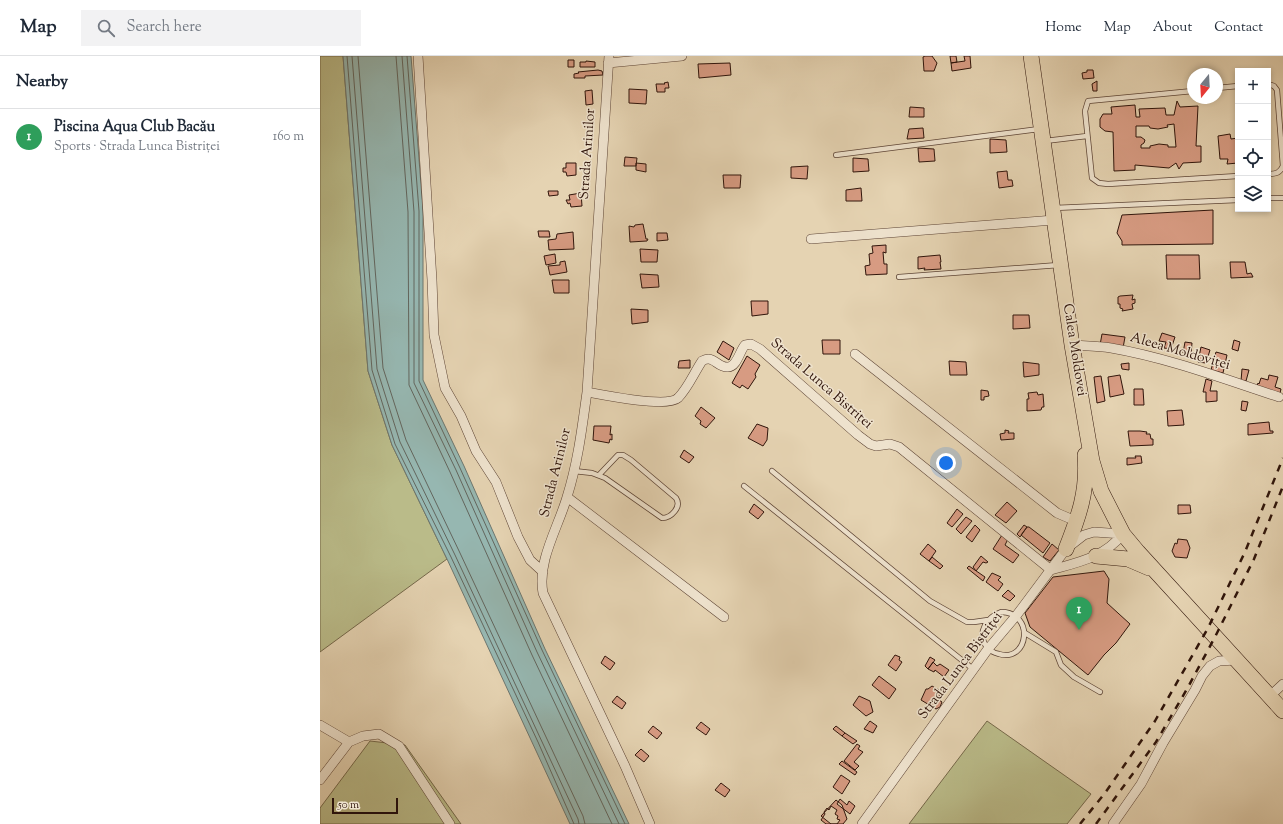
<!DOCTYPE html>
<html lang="en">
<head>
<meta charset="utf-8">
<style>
  :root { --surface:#fff; --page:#f2f2f3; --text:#1f2937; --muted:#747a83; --line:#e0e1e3; --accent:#8f2418 }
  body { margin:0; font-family:"Sorts Mill Goudy",serif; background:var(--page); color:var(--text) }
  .controls { position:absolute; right:12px; top:12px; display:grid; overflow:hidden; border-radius:0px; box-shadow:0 2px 6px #0003 }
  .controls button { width:36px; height:36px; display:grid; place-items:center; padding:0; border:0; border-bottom:1px solid var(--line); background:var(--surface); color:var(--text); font:20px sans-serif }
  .compass { position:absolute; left:867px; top:12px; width:36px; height:36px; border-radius:50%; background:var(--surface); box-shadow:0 2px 6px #0003; rotate:198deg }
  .scale { position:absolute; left:12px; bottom:10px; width:66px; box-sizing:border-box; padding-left:4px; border:2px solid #30150b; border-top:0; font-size:11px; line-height:14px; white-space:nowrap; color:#30150b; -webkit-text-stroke:3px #eee2cd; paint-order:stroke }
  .you { position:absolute; left:626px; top:407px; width:14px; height:14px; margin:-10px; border:3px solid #fff; border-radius:50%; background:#1a73e8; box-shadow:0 0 0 6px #1a73e833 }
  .badge { display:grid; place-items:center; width:26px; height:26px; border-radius:50%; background:var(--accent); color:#fff; font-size:13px; font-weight:700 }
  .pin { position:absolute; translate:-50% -33px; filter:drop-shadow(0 1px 2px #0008) }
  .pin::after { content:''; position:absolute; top:21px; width:14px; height:12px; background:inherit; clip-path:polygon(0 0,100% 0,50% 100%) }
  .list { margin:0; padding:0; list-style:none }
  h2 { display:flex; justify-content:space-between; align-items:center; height:52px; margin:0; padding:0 16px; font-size:17px }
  h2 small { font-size:13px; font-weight:400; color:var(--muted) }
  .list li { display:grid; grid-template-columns:26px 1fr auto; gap:12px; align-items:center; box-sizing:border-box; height:56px; padding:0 16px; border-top:1px solid var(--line) }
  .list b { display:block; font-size:15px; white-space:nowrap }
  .list p { margin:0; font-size:13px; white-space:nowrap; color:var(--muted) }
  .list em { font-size:13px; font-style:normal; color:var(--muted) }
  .icon { flex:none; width:22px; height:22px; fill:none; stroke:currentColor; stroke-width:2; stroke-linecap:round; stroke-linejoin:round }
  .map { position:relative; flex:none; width:963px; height:768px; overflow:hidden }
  header { display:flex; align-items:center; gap:24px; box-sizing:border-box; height:56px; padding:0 20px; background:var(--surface); border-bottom:1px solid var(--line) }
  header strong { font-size:19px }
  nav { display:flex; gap:22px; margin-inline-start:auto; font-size:14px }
  .search { width:280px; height:36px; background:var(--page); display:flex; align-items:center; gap:10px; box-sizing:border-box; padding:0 14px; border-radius:0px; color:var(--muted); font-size:15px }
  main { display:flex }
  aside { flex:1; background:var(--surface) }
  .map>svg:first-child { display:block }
</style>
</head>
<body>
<header>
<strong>Map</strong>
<div class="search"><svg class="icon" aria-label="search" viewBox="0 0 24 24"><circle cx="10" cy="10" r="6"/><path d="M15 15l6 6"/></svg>Search here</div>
<nav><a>Home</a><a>Map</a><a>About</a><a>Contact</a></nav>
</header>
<main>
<aside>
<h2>Nearby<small></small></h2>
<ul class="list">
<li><span class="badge" style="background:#2e9e5b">1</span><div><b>Piscina Aqua Club Bacău</b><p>Sports · Strada Lunca Bistriței</p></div><em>160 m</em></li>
</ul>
</aside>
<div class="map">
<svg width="963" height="768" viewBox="0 0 963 768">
  <rect width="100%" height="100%" fill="#e5d3b2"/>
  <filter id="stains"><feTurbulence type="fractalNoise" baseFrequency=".005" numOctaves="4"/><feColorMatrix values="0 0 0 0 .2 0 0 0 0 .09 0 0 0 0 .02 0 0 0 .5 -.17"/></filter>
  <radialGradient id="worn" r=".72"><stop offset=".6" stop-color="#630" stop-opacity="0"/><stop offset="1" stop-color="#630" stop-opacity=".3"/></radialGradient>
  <path fill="#babb89" stroke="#75684a" d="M0,0h23l25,315 24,74 55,114 -127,93z
    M667,665l104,73 -24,30h-158z
    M50,685l35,4 56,79h-141v-16z"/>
  <path fill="#96b7b1" stroke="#6d766f" d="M23,0h68l12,155v169l41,86 81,183 84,175h-59l-123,-265 -55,-114 -24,-74z"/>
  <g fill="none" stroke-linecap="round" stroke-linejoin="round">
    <path stroke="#63665e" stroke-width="1" d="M27,0l25,314 23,74 56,113 87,185 36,82
      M32,0l25,313 23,73 55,113 123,264 1,5
      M38,0l25,312 23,72 54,113 123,263 2,8
      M76,0l12,156 1,173 41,87 82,183 80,169
      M82,0l12,156v171l42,87 81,182 82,172
      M87,0l12,155v170l41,87 82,182 83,174"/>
  </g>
  <path fill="#d79b82" stroke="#30150b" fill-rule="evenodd" d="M605,0h7l5,7 -3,8h-10l-1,-14z
    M630,0h6l1,6 -6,1z
    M644,0h6l1,12 -19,3 -1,-8 14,-2z
    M248,4h6v7h-6z
    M266,5l9,1v5h-15v-5h6z
    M410,7l1,12 -32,3 -1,-14z
    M278,14l4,1 1,4 -18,1v2h-11v-4l5,-1 -1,-1z
    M767,14h6l1,8 -11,1 -1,-6 5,-1z
    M777,25v10h-4l-1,-7z
    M348,26l1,6h-4v4h-8l-1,-8h9l-1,-1z
    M309,33l18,1 -1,14 -17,-1z
    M272,34l1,14 -7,1 -1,-14z
    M857,45l3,6 18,-1 -2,40h5v16l-18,1 -4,6 -3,-6 -7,5 -34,-3v5l-21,1 -1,-39 -8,-1 -5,-4v-8l3,-5h9l-1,-7 24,-2 1,12h4l-1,-8 26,-1 1,7h8zM854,68l2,23h-8v-2l-9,-1 -9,2v2h-9v-3l3,-2 1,-3 -4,-3h-5v-11h13l1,2 8,1 10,-2 -1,-2z
    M590,51l14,1v9h-15z
    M603,72l1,10 -17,1 2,-10z
    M910,78l1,5 7,-1v25l-11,1 1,-5h-8l-2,-23z
    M670,83l16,1 1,12 -17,1z
    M598,92l16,1 1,12 -16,1z
    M305,101l12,1 -1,8h-12z
    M533,102l15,1 1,12 -16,1z
    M246,107h10v12l-9,1 -1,-4h-3v-4h3z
    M316,107l10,1v8l-10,-2z
    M488,110l-1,13 -16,-1v-11z
    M687,115l1,9h4l1,6 -14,2 -2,-16z
    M403,119h18l-1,13h-16z
    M541,132l1,13h-16v-11z
    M228,135h10v4l-9,1z
    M261,137l1,13 -11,1 -1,-4 -2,1 -2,-4h4l-1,-5z
    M893,154v34l-91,1v-4l-5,-8 5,-18z
    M323,168l3,15h2l-1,2 -17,1 -1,-16 5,1 1,-2z
    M218,175h11l1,6h-11z
    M253,176l1,17 -25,1 -1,-10 8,-1 1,-5z
    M337,177h10l1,7 -11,1z
    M566,189v8l-3,-1 1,12h3v10l-21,1 -1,-9 5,-1 -1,-11 4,-1 -1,-7z
    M320,193l18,1 -1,12h-16z
    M235,198l1,9 -10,2 -2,-9z
    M620,199l1,7h-1l1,7 -17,1 1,-2 -7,1v-12z
    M846,199h33l1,24h-33z
    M245,205l2,11 -17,3 -2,-9 12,-1v-3z
    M910,206h15l2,12 4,-1 2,4 -22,1z
    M320,218l18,1 1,12 -17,1z
    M232,224h17v13h-15z
    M813,239l-1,5 3,-1v4l-3,1 1,5 -11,2 1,-2 -3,-1v-4h-2v-7l2,-1z
    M431,245h17v13l-16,2z
    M311,253l17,1v12l-16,2z
    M693,259h16l1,13 -17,1z
    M842,277l13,4 -4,12 -7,-1 2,-6 -7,-1z
    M782,278l23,3 -2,11 -23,-3z
    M502,284h18v14h-17z
    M914,284l6,2 -2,9 -6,-2z
    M403,285l11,7 -5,12 -12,-8z
    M865,286l7,1 -1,11 -8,-1z
    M881,291l9,3 -4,13 -8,-1z
    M896,296l11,3 -4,18 -12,-3z
    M427,300l13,9 -5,9 1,3 -8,12 -6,-4 -2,3 -8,-5z
    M370,304v8h-12l1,-7z
    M629,305l17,1 1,13h-17z
    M703,306l16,2v11l-15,2z
    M809,307v7l-7,-1 -1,-5z
    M922,313l7,1 -3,11h-5z
    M800,319l4,19 -14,3 -2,-20z
    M949,319l9,2 -3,10 6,2 -1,4 -23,-7 1,-3 1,1 2,-6 7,2z
    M781,320l4,25 -8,2 -3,-26z
    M886,323l6,2 -2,10h7v10l-11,1v-10h-3z
    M814,333h9l1,16h-10z
    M661,334l7,1 1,5 -5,1v3h-3z
    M717,336l1,3 5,-1 1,13h-2l-1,3 -14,1v-12h2l-1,-6z
    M922,345l6,1 -2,9 -5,-1z
    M381,351l14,11 -9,10 -6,-4 1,-3 -6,-5z
    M862,354l2,15 -16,1 -1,-15z
    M949,366l1,9h3v2l-25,2v-11z
    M437,368l11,4 -1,12 -4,6 -15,-8z
    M274,370h17l-1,9 2,-1v6l-2,-1 -1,4 -16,-3z
    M685,374l4,1 -1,2h6v6l-13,1 -1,-6 5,-1z
    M808,375h12l7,1 -1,2h4l1,5h2v6l-23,1z
    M364,394l10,7 -5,6 -9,-6z
    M815,400h6l1,7 -15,2v-7h9z
    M687,446l10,9 -11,12 -11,-8z
    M434,448l10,8 -6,7 -9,-7z
    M858,449h12l1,8 -13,1z
    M637,453l6,5 -11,13 -5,-4z
    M646,461l6,4 -11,13 -5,-5z
    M655,469l5,5 -8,12 -6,-5z
    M704,469l3,2 -7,10 -3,-3z
    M707,471h2l21,16 -7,10 -22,-18z
    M682,479l6,4 -3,6 14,10 -6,8 -20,-14z
    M858,483l9,1 3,8 -3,10 -12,-1 -3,-6 3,-8 2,1z
    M608,488l8,7 -7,10 -9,-7z
    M732,488l7,6 -9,11 -7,-4z
    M661,500l7,6 -2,1 -3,-1 -7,9 -3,-4z
    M612,501l11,9 -3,3 -11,-8z
    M649,510l16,11 -2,4 -16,-13z
    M784,515l5,8 -2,24 23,21 -14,19 -12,12 -16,20 -58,-48 -5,-14 28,-36z
    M672,517l9,4 -3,3 5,4 -5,7 -12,-9z
    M688,534l7,6 -5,5 -8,-5z
    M575,599l5,2 -1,3 3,2 -6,9 -8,-6z
    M285,600l10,7 -5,7 -9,-7z
    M610,601l5,3 -7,9 -3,-3z
    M613,606l4,4 3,-2 9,6 -5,7 -9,-7 -1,2 -6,-3z
    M559,620l17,13 -7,10 -17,-14z
    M612,630l7,4 -1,2 2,2 -1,2 2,1 -2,3 3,2 -2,5 -4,2 -15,-9 5,-11h2z
    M297,640l9,7 -4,6 -10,-7z
    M539,640l11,5 3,11 -7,4 -13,-11z
    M550,665l7,5 -4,7 -9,-4z
    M381,666l9,7 -4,6 -10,-7z
    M333,670l9,7 -5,6 -9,-7z
    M516,670l9,7 -3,3 -9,-7z
    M525,677l12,8 -4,3 -11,-8z
    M537,688l3,2 -2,3 5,3 -9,10 5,4 -4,4 -11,-9z
    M321,693l8,7 -5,6 -9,-7z
    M522,705l15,11 -2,3 -16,-11z
    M521,719l9,6 -8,13 -9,-7z
    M401,727l9,7 -5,7 -10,-7z
    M520,743l7,6 2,-4 6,5 -5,8 -13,-10z
    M516,744l6,5 5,14 -4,5h-12l-10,-8z
    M511,750l6,4 -2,4 3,2 -1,3 3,1 -3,4h-11l-5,-4 4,-6 -1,-2 3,-4 2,2z"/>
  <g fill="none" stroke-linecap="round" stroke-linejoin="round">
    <defs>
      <path id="service" d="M948,28l6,2 3,4 6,76c-3,7 -7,8 -15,8
        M897,32l21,-2
        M873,35l-105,10 -3,10 7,67 7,5 9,1 130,-8
        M725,85l42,-5
        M516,99l203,-26
        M948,142h15
        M734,152l184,-8
        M579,221l160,-12
        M254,415l18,2 13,5 57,40c9,0 20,-11 14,-20l-45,-38 -8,-5h-5l-19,20
        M452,415l158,130 37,21h7l14,-2
        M424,430l229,183
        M681,556c34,0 28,51 -2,42 -5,-1 -10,-4 -13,-8 -9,-14 1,-29 15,-34z
        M705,577l31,19 5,13 13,12 26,15"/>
      <path id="minor" d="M98,0l14,224 2,55 11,53 16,28 15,35 20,31 22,55 12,23 13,12
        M289,0l-22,336c-5,36 -9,70 -20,105 -9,31 -30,64 -24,96l82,173 25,58
        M288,7l74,-7
        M491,183l243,-19
        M752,289c13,1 26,1 39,3 58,10 113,31 168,49
        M535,298l202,159 14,6 6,1
        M267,336c16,3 80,16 91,6 10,-10 16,-25 24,-37 12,-7 15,7 26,6 9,0 12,-17 17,-22l6,-1 9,5 98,86 12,9 6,2 14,-2 9,3 152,123
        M247,441l157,120
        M731,514c28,-8 52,-12 72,-36
        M950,640l13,-12
        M0,669l29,17
        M0,724l29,-38 14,-6 16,-2 20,12 51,78
        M542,768l126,-175 28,-33 50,-67 18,-14 10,-3 29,2
        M793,768l28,-40 22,-41 32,-53 7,-14 8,-10 9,-5 17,-1"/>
      <path id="primary" d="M711,0l41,289 20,116 9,30 22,43 15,18 145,159
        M746,493c13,-33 22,-58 19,-94
        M776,500l32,3 21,9"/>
    </defs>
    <use href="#service" stroke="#5d4435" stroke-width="6"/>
    <use href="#minor" stroke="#5d4435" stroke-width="10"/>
    <use href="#primary" stroke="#30150b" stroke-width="16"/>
    <use href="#service" stroke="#eee2cd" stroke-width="4.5"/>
    <use href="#minor" stroke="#eee2cd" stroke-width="9"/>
    <use href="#primary" stroke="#e5d3b2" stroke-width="15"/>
    <path stroke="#30150b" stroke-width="2.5" stroke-dasharray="7 7" stroke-linecap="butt" d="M760,768l25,-31 50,-72 53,-93 37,-76 38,-94
      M776,768l60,-82 31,-53 28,-52 39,-78 29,-73"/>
  </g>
  <g text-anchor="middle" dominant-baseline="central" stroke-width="3" stroke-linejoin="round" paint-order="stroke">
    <g font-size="14" fill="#30150b" stroke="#eee2cd">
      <text transform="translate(268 98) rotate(-86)">Strada Arinilor</text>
      <text transform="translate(754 294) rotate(81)">Calea Moldovei</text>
      <text transform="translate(860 296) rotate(16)">Aleea Moldoviței</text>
      <text transform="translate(501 328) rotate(41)">Strada Lunca Bistriței</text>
      <text transform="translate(236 417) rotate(-76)">Strada Arinilor</text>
      <text transform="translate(641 610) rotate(-53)">Strada Lunca Bistriței</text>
    </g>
  </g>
  <rect width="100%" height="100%" filter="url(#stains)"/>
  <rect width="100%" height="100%" fill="url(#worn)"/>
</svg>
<div class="controls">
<button>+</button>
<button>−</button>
<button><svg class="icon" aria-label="locate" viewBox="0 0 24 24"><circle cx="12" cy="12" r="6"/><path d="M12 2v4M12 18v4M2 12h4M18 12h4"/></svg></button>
<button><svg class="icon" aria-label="layers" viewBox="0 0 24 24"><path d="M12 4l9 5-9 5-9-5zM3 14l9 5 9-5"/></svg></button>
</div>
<svg class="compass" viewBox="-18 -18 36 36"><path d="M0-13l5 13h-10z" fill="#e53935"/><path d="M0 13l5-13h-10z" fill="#747a83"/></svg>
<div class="scale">50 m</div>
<div class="you"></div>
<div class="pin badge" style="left:759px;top:574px;background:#2e9e5b">1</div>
</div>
</main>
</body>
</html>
